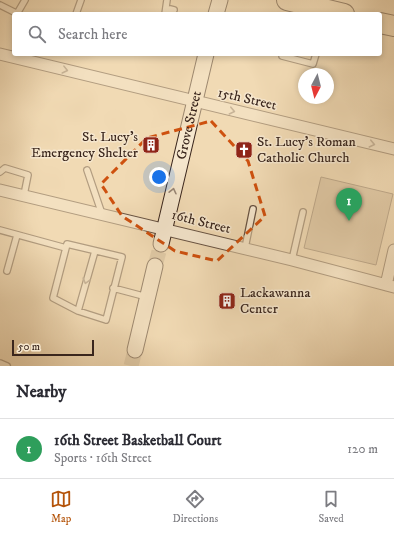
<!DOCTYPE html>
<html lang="en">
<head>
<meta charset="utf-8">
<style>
  :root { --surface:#fff; --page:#f7f7f7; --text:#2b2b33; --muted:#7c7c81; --line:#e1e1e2; --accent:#b45309 }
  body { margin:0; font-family:"IM FELL DW Pica",serif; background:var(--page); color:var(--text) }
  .compass { position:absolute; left:298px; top:68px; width:36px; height:36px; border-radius:50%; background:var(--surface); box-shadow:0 2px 6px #0003; rotate:187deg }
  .scale { position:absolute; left:12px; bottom:10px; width:82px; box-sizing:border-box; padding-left:4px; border:2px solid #3a261d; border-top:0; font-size:11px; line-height:14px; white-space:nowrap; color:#3a261d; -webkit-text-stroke:3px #f6e7ce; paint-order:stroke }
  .you { position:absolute; left:159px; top:177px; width:14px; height:14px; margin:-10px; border:3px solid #fff; border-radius:50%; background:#1a73e8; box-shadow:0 0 0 6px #1a73e833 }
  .badge { display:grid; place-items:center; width:26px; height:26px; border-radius:50%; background:var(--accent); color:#fff; font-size:13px; font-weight:700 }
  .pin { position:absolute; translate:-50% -33px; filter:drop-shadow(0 1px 2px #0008) }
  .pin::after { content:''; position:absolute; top:21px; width:14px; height:12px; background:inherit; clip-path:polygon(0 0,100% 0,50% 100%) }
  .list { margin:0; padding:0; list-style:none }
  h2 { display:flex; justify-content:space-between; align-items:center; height:52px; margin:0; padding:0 16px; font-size:17px }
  h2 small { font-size:13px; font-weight:400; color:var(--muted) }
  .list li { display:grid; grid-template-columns:26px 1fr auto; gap:12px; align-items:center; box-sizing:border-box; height:60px; padding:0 16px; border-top:1px solid var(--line) }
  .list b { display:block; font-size:15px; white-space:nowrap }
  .list p { margin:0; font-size:13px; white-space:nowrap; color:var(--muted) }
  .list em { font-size:13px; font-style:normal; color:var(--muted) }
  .icon { flex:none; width:22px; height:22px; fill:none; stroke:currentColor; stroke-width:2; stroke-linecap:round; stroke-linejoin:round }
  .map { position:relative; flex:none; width:394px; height:366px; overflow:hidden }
  .search { position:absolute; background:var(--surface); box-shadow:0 2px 6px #0003; left:12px; right:12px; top:12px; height:44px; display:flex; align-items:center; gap:10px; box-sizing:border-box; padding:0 14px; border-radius:4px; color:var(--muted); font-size:15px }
  .sheet { height:112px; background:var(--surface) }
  nav { display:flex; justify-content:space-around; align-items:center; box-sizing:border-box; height:56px; border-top:1px solid var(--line); background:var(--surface); font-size:11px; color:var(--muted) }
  nav a { display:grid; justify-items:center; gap:2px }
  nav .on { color:var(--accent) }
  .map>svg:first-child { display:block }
</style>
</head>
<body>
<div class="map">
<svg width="394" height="366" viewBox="0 0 394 366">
  <rect width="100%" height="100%" fill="#f1dab4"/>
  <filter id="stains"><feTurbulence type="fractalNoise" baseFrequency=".005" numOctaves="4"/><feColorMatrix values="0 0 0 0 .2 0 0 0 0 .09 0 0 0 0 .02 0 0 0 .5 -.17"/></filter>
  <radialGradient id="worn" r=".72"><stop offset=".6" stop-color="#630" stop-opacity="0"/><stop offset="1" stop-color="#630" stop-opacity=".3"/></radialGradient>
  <path fill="#d2bb9a" stroke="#86705c" d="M321,177l72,17 -17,71 -72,-17z"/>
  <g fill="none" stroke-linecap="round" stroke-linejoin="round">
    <path stroke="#ccb696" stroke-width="15" stroke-dasharray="15 8" stroke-linecap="butt" d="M155,266l6,-22
      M131,366l4,-16"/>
    <defs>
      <path id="lane" d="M0,5l18,9
        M18,12l7,-12
        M76,14l5,-14
        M165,14l2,-14
        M167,14l3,-5 4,1
        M282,54v2l31,8 3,-10
        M87,170l15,44
        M0,172l5,-4 23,7 -4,20
        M0,230l66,18
        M67,244l55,13 -16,63 -28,-9 -25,-13z
        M245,248l8,-39
        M292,260l11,-48
        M7,271l10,-36
        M113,288l34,9
        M78,311l17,-60
        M0,363l7,3"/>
      <path id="street" d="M0,54l394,95
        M0,190l292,70 102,27
        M386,285l8,-35"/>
      <g id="secondary">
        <path d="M216,14l4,-14"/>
        <path id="s1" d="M161,244l45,-190"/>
        <path d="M135,350l20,-84"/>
      </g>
      <path id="highway" d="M287,0l57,14
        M380,23l14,3"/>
    </defs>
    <use href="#lane" stroke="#685343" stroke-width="8"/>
    <use href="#street" stroke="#685343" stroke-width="13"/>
    <use href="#secondary" stroke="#3a261d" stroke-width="17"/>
    <use href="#highway" stroke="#3a261d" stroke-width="22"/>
    <use href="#lane" stroke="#f6e7ce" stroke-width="5.5"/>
    <use href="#street" stroke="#f6e7ce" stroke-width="11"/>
    <use href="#secondary" stroke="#f6e7ce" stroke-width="15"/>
    <use href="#highway" stroke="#f1dab4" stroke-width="20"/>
  </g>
  <defs><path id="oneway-chevron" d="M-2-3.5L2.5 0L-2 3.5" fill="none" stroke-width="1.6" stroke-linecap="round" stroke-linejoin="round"/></defs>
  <g stroke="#988676">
    <use href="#oneway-chevron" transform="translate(65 70) rotate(14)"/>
    <use href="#oneway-chevron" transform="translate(232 111) rotate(13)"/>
    <use href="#oneway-chevron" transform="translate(372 144) rotate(13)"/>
    <use href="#oneway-chevron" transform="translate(173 191) rotate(-77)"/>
    <use href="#oneway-chevron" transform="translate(86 281) rotate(106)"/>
  </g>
  <path d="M0 0H394V366H0ZM211,121l37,40 17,55 -48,45 -42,-10 -53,-35 -21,-32 46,-46z" fill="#f1dab4" fill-opacity=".55" fill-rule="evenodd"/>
  <path fill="none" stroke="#ce510f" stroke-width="3" stroke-dasharray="8 5" stroke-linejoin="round" d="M211,121l37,40 17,55 -48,45 -42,-10 -53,-35 -21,-32 46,-46z"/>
  <defs>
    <symbol id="building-square" viewBox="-11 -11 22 22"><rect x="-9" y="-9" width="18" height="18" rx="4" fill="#8f2418" stroke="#f6e7ce"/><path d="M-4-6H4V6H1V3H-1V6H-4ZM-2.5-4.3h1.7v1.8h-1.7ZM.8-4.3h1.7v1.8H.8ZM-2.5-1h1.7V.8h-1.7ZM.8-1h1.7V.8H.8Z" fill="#fff"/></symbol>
    <symbol id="church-square" viewBox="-11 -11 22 22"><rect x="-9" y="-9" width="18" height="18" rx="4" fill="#8f2418" stroke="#f6e7ce"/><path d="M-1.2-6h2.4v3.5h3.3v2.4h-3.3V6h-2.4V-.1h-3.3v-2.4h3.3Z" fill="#fff"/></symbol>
  </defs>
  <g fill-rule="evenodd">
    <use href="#building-square" x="141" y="135" width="20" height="20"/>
    <use href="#church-square" x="234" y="140" width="20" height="20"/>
    <use href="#building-square" x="217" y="291" width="20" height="20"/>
  </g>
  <g text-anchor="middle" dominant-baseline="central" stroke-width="3" stroke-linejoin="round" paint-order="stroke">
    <g font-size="14" fill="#3a261d" stroke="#f6e7ce">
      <text transform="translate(247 99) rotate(13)">15th Street</text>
      <text stroke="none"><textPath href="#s1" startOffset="122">Grove Street</textPath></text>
      <text transform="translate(201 222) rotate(14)">16th Street</text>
    </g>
    <g font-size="14" fill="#3a261d" stroke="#f6e7ce" text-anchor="start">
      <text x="138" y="137" text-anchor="end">St. Lucy's<tspan x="138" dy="16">Emergency Shelter</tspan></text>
      <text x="257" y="142">St. Lucy's Roman<tspan x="257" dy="16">Catholic Church</tspan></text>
      <text x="240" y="293">Lackawanna<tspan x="240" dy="16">Center</tspan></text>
    </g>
  </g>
  <rect width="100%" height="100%" filter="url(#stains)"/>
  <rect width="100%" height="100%" fill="url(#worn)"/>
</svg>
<svg class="compass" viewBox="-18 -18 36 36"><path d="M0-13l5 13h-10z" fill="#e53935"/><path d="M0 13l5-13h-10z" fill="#7c7c81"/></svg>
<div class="scale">50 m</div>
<div class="you"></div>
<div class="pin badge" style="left:349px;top:221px;background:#2e9e5b">1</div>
<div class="search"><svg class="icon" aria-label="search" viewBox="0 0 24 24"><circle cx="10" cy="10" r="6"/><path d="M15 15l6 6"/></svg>Search here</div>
</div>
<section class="sheet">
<h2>Nearby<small></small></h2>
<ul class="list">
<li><span class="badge" style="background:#2e9e5b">1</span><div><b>16th Street Basketball Court</b><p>Sports · 16th Street</p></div><em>120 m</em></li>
</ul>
</section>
<nav>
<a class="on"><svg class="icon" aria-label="map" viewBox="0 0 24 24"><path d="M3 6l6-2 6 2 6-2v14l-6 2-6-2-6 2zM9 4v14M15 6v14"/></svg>Map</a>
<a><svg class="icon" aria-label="directions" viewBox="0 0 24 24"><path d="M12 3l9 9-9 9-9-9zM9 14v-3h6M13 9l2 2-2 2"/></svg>Directions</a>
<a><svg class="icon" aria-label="saved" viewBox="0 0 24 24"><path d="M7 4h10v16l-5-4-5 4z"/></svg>Saved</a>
</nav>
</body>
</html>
